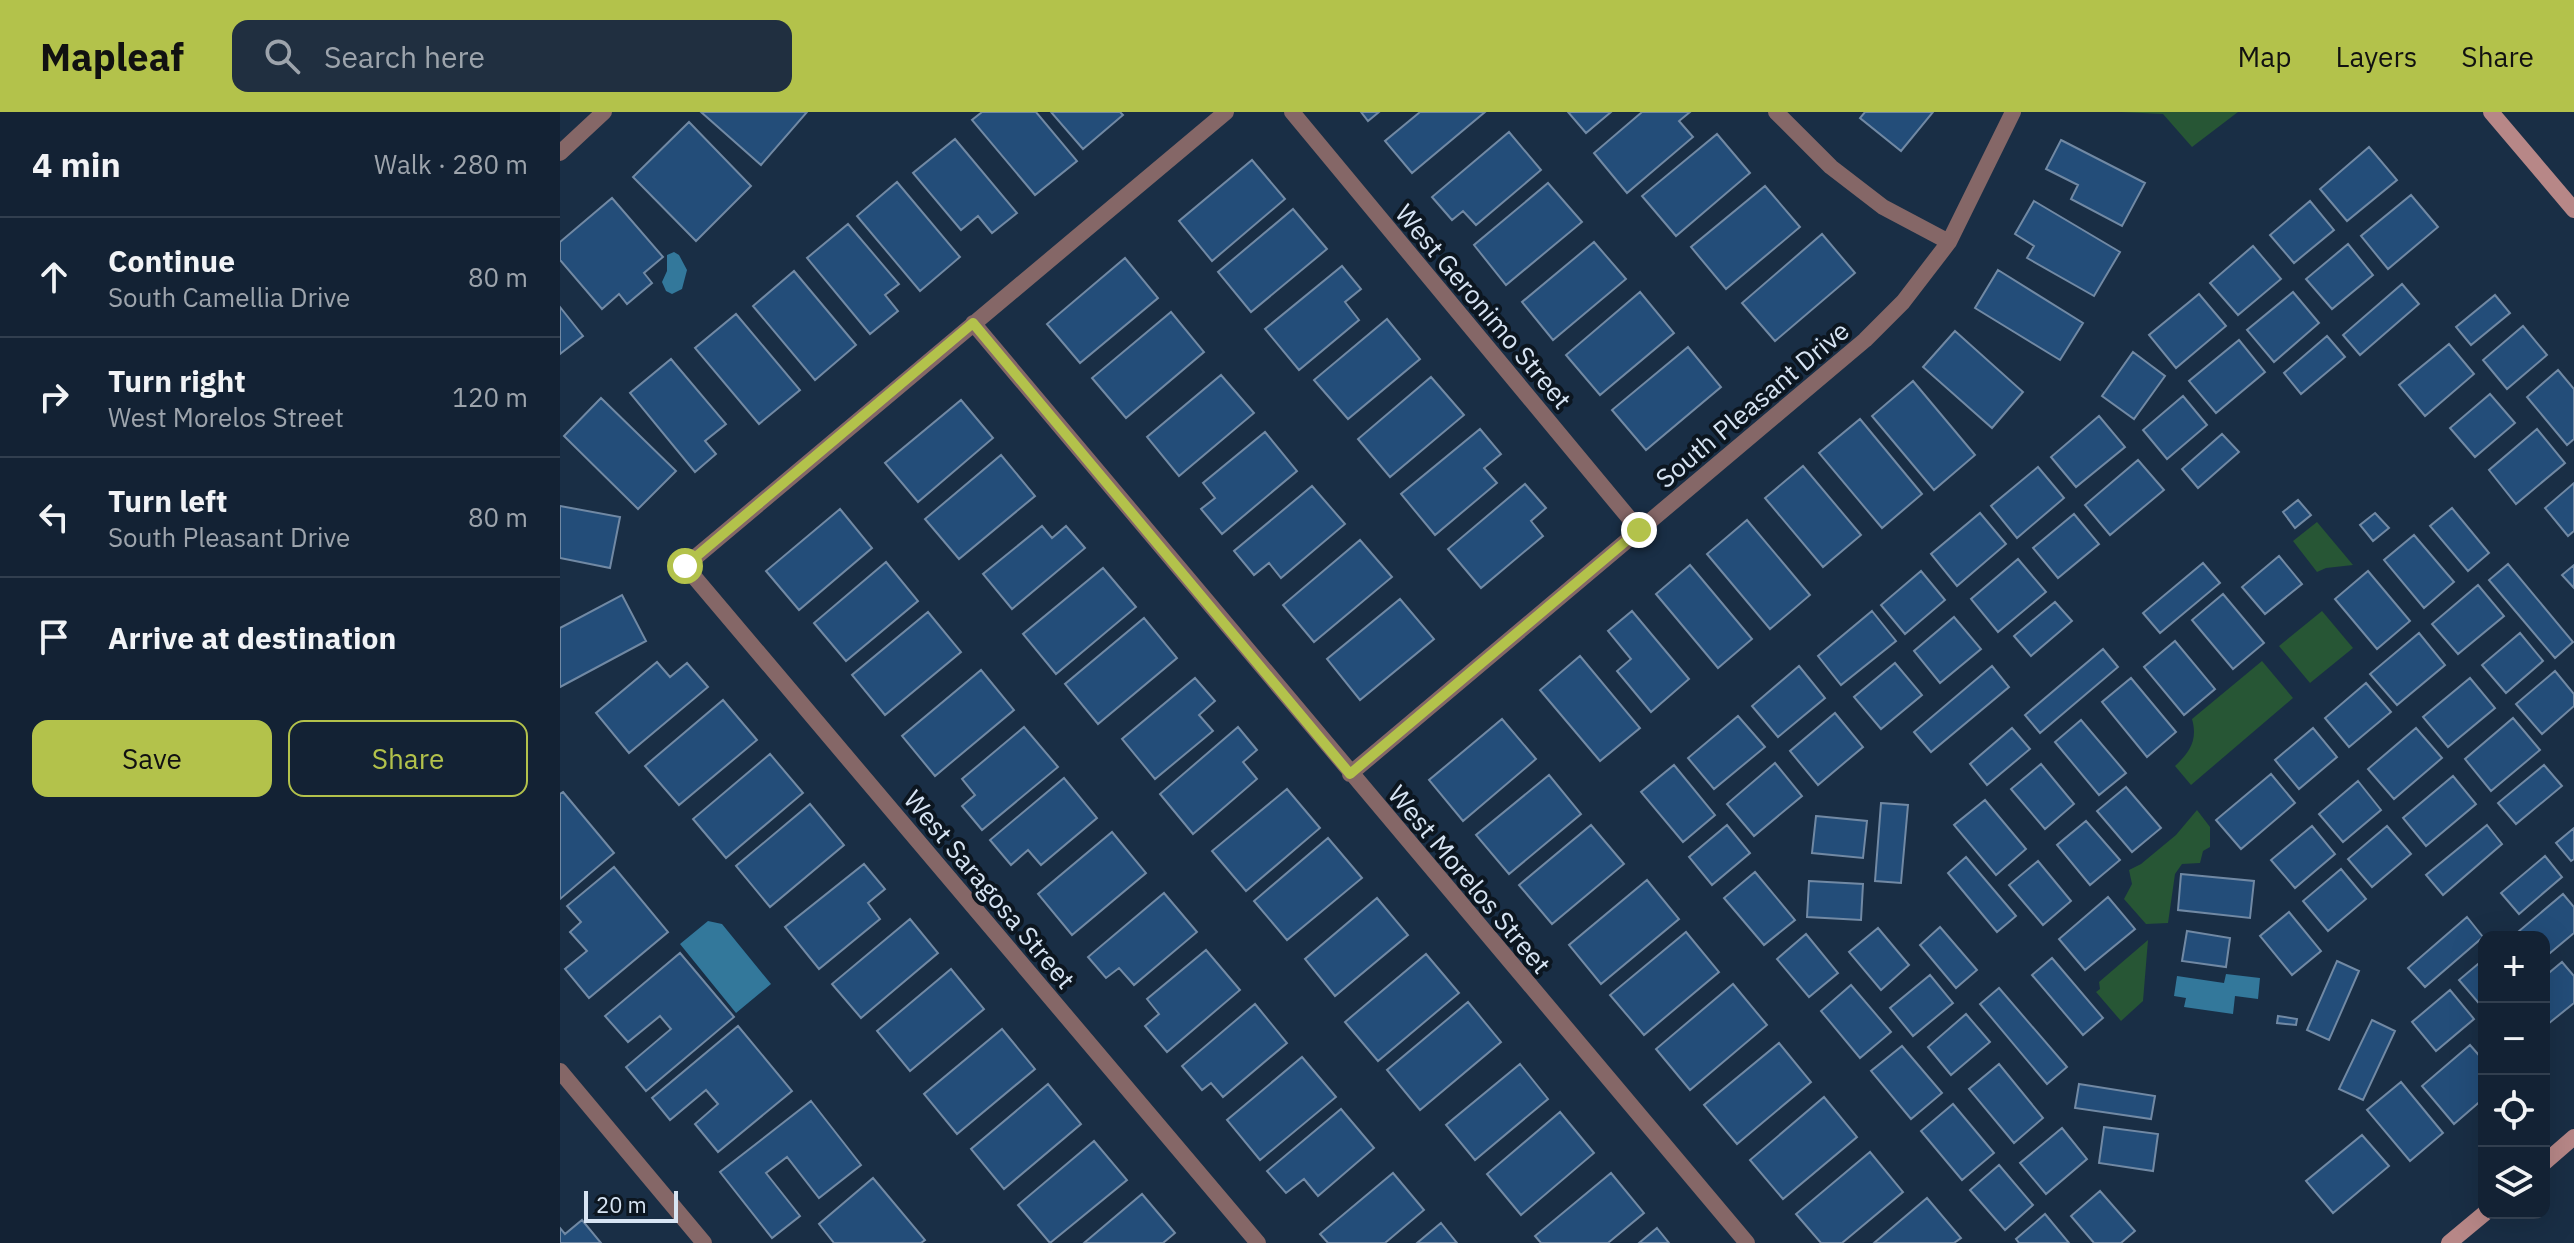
<!DOCTYPE html>
<html lang="en">
<head>
<meta charset="utf-8">
<style>
  :root { --surface:#132234; --page:#202f40; --text:#f1f3f6; --muted:#9da4ac; --line:#323f4f; --accent:#b3c24b }
  body { margin:0; font-family:"IBM Plex Sans",sans-serif; background:var(--page); color:var(--text) }
  .controls { position:absolute; right:24px; bottom:24px; display:grid; overflow:hidden; border-radius:16px; box-shadow:0 8px 32px #0002 }
  .controls button { width:72px; height:72px; display:grid; place-items:center; padding:0; border:0; border-bottom:2px solid var(--line); background:var(--surface); color:var(--text); font:40px sans-serif }
  .scale { position:absolute; left:24px; bottom:20px; width:94px; box-sizing:border-box; padding-left:8px; border:4px solid #d7e4f3; border-top:0; font-size:22px; line-height:28px; white-space:nowrap; color:#d7e4f3; -webkit-text-stroke:6px #0c1620; paint-order:stroke }
  .stop { position:absolute; width:24px; height:24px; margin:-18px; border:6px solid #b3c24b; border-radius:50%; background:#fff }
  .stop.end { background:#b3c24b; border-color:#fff; box-shadow:0 2px 8px #0008 }
  .list { margin:0; padding:0; list-style:none }
  h2 { display:flex; justify-content:space-between; align-items:center; height:104px; margin:0; padding:0 32px; font-size:34px }
  h2 small { font-size:26px; font-weight:400; color:var(--muted) }
  .list li { display:grid; grid-template-columns:52px 1fr auto; gap:24px; align-items:center; box-sizing:border-box; height:120px; padding:0 32px; border-top:2px solid var(--line) }
  .list b { display:block; font-size:30px; white-space:nowrap }
  .list p { margin:0; font-size:26px; white-space:nowrap; color:var(--muted) }
  .list em { font-size:26px; font-style:normal; color:var(--muted) }
  .actions { display:flex; gap:16px; padding:24px 32px }
  .actions a { flex:1; padding:18px 0; border:2px solid var(--accent); border-radius:16px; text-align:center; font-size:28px; color:var(--accent) }
  .actions .main { background:var(--accent); color:#111 }
  .icon { flex:none; width:44px; height:44px; fill:none; stroke:currentColor; stroke-width:2; stroke-linecap:round; stroke-linejoin:round }
  .map { position:relative; flex:none; width:2014px; height:1131px; overflow:hidden }
  header { display:flex; align-items:center; gap:48px; box-sizing:border-box; height:112px; padding:0 40px; background:var(--accent); color:#111 }
  header strong { font-size:38px }
  nav { display:flex; gap:44px; margin-inline-start:auto; font-size:28px }
  .search { width:560px; height:72px; background:var(--page); display:flex; align-items:center; gap:20px; box-sizing:border-box; padding:0 28px; border-radius:16px; color:var(--muted); font-size:30px }
  main { display:flex }
  aside { flex:1; background:var(--surface) }
  .map>svg:first-child { display:block }
</style>
</head>
<body>
<header>
<strong>Mapleaf</strong>
<div class="search"><svg class="icon" aria-label="search" viewBox="0 0 24 24"><circle cx="10" cy="10" r="6"/><path d="M15 15l6 6"/></svg>Search here</div>
<nav><a>Map</a><a>Layers</a><a>Share</a></nav>
</header>
<main>
<aside>
<h2>4 min<small>Walk · 280 m</small></h2>
<ul class="list">
<li><svg class="icon" aria-label="ahead" viewBox="0 0 24 24"><path d="M12 20V5M6 11l6-6 6 6"/></svg><div><b>Continue</b><p>South Camellia Drive</p></div><em>80 m</em></li>
<li><svg class="icon" aria-label="right" viewBox="0 0 24 24"><path d="M7 20v-9h11M14 6l5 5-5 5"/></svg><div><b>Turn right</b><p>West Morelos Street</p></div><em>120 m</em></li>
<li><svg class="icon" aria-label="left" viewBox="0 0 24 24"><path d="M17 20v-9H6M10 6l-5 5 5 5"/></svg><div><b>Turn left</b><p>South Pleasant Drive</p></div><em>80 m</em></li>
<li><svg class="icon" aria-label="arrive" viewBox="0 0 24 24"><path d="M6 21V4h12l-3 4 3 4H6"/></svg><div><b>Arrive at destination</b></div></li>
</ul>
<div class="actions"><a class="main">Save</a><a>Share</a></div>
</aside>
<div class="map">
<svg width="2014" height="1131" viewBox="0 0 2014 1131">
  <rect width="100%" height="100%" fill="#192e45"/>
  <path fill="#275635" d="M1561,0h117l-46,35 -29,-33z
    M1757,410l36,43 -27,3 -9,4 -24,-31z
    M1762,499l31,37 -43,35 -31,-37z
    M1702,549l31,37 -102,87 -16,-19c15,-14 23,-26 17,-47z
    M1637,698l13,17v20l-7,4 -3,12 -18,1 -7,10 -7,49 -22,1 -22,-25 8,-15 -3,-14 12,-6 35,-29z
    M1588,828l-5,61 -22,20 -25,-29 4,-3 -1,-7z"/>
  <path fill="#33789b" d="M114,140l5,3 8,15 -5,19 -10,5 -6,-3 -4,-9 5,-11v-16z
    M148,809l14,3 49,60 -35,29 -56,-69z
    M1666,862l34,4 -2,21 -23,-3 -2,18 -49,-7 2,-9 -12,-2 3,-20 47,7z"/>
  <path fill="#234d79" stroke="#7189a4" stroke-width="2" d="M141,0h106l-46,53z
    M422,0h54l41,49 -42,34 -63,-75z
    M491,0h69l3,3 -40,34z
    M801,0h18l-11,9z
    M860,0h65l-73,61 -27,-32z
    M1008,0h43l-25,21z
    M1082,0h48l-11,9 14,16 -66,56 -33,-40z
    M1305,0h68l-32,39 -41,-33z
    M129,10l62,64 -55,55 -63,-64z
    M949,20l32,38 -65,55 -13,-14 -11,9 -20,-23z
    M1157,22l33,39 -74,63 -34,-40z
    M395,27l62,74 -25,20 -14,-17 -17,14 -48,-57z
    M1501,28l84,43 -23,43 -51,-27 7,-14 -32,-16z
    M1809,35l28,33 -50,41 -27,-32z
    M692,48l33,39 -73,62 -33,-40z
    M337,70l63,75 -40,34 -63,-75z
    M988,71l34,39 -76,63 -32,-40z
    M1205,74l35,41 -74,62 -35,-42z
    M1851,83l27,32 -50,42 -27,-33z
    M52,86l51,59 -19,16 8,10 -25,21 -8,-10 -17,15 -42,-49v-18z
    M1474,89l86,51 -26,44 -67,-38 7,-12 -19,-12z
    M1750,89l24,29 -40,33 -24,-28z
    M733,97l34,40 -76,63 -33,-40z
    M288,112l51,60 -14,11 13,16 -28,23 -63,-76z
    M1262,122l33,39 -80,68 -33,-38z
    M1034,130l32,37 -73,61 -31,-38z
    M1788,132l25,31 -41,34 -26,-30z
    M1693,134l28,33 -43,36 -28,-32z
    M565,146l33,40 -78,65 -33,-39z
    M782,154l19,23 -16,13 14,18 -60,50 -34,-41z
    M1438,158l85,53 -23,37 -85,-52z
    M234,159l62,74 -41,35 -62,-74z
    M1842,172l17,20 -59,51 -17,-20z
    M1080,180l34,41 -74,62 -34,-40z
    M1733,180l26,31 -45,39 -27,-32z
    M1639,182l27,32 -50,42 -27,-33z
    M1935,183l15,18 -39,32 -15,-18z
    M0,195l23,29 -23,18z
    M611,200l33,40 -78,66 -34,-40z
    M176,202l64,76 -41,34 -64,-76z
    M827,207l33,40 -72,60 -34,-39z
    M1963,214l24,29 -40,34 -24,-29z
    M1395,219l68,61 -31,36 -69,-61z
    M1767,224l18,21 -44,37 -17,-21z
    M1679,228l26,32 -49,41 -27,-32z
    M1889,232l25,30 -49,42 -26,-31z
    M1128,235l33,40 -75,63 -34,-40z
    M1573,240l32,24 -31,43 -32,-23z
    M111,247l55,65 -21,17 11,13 -21,18 -65,-79z
    M1998,258l16,19v50l-7,6 -40,-48z
    M661,263l33,38 -75,63 -32,-39z
    M871,265l33,38 -74,62 -32,-38z
    M1353,269l62,74 -41,35 -62,-74z
    M1930,282l25,29 -40,34 -25,-29z
    M1623,284l24,29 -40,34 -24,-29z
    M41,286l75,73 -38,38 -74,-73z
    M401,288l32,38 -75,64 -33,-39z
    M1539,304l26,31 -49,40 -25,-30z
    M1300,307l62,75 -40,34 -63,-75z
    M920,317l21,25 -17,14 13,15 -62,52 -34,-41z
    M1977,317l28,34 -49,41 -27,-34z
    M705,320l32,39 -75,63 -21,-25 14,-11 -12,-15z
    M1662,322l17,18 -41,36 -16,-19z
    M441,343l34,41 -76,63 -34,-40z
    M1578,348l26,30 -54,45 -25,-30z
    M1243,354l58,69 -38,32 -58,-69z
    M1478,355l26,31 -47,40 -26,-32z
    M2014,371v48l-6,5 -23,-28z
    M965,372l21,24 -15,13 12,15 -62,52 -33,-39z
    M752,374l33,38 -64,54 -12,-15 -15,12 -20,-24z
    M1738,388l13,15 -16,13 -12,-16z
    M0,394l60,11 -10,51 -50,-10z
    M1892,396l37,45 -21,18 -38,-45z
    M280,397l32,39 -73,62 -33,-39z
    M1420,401l26,31 -49,42 -26,-32z
    M1815,401l14,15 -16,13 -13,-16z
    M1514,402l25,30 -41,34 -25,-30z
    M1187,408l63,75 -40,34 -63,-75z
    M482,414l10,12 14,-12 19,22 -73,61 -29,-35z
    M1854,423l40,47 -30,26 -40,-48z
    M800,428l32,37 -78,65 -31,-37z
    M1719,444l23,28 -37,30 -23,-27z
    M1458,447l28,33 -48,40 -27,-33z
    M326,450l32,39 -72,60 -32,-38z
    M1643,451l17,20 -60,50 -17,-20z
    M1948,452l65,78 -18,16 -66,-78z
    M1130,453l62,74 -34,29 -62,-74z
    M2014,453v23l-12,-13z
    M543,456l33,39 -80,67 -33,-40z
    M1361,459l24,29 -40,34 -24,-29z
    M1808,459l42,50 -33,28 -42,-50z
    M1918,473l26,31 -46,38 -26,-30z
    M1663,482l41,49 -31,26 -41,-49z
    M62,483l24,46 -86,46v-59z
    M840,487l34,40 -74,61 -33,-41z
    M1495,490l17,19 -41,35 -17,-20z
    M1072,499l57,68 -38,33 -34,-41 14,-12 -23,-28z
    M1312,499l24,30 -55,44 -23,-29z
    M368,500l33,40 -76,63 -33,-40z
    M1394,505l27,32 -41,34 -26,-32z
    M584,506l33,40 -79,66 -33,-40z
    M1859,521l26,32 -48,40 -27,-31z
    M1960,521l23,28 -37,32 -24,-28z
    M1615,529l40,48 -31,26 -40,-48z
    M1543,537l15,18 -78,66 -15,-18z
    M1020,544l60,72 -40,33 -60,-71z
    M97,550l13,15 17,-14 21,24 -79,66 -33,-40z
    M1335,551l27,32 -41,34 -27,-32z
    M1239,554l26,32 -47,39 -26,-31z
    M1432,554l17,21 -78,65 -17,-20z
    M421,558l33,40 -79,66 -33,-40z
    M1995,559l19,23v12l-32,28 -26,-30z
    M635,566l20,23 -16,14 14,16 -58,48 -33,-40z
    M1571,566l45,54 -29,25 -45,-55z
    M1910,566l25,30 -47,39 -25,-30z
    M1806,571l25,29 -42,35 -24,-29z
    M163,588l34,40 -78,65 -34,-39z
    M1275,601l28,34 -45,38 -28,-34z
    M1178,604l27,31 -51,42 -26,-31z
    M1953,606l27,32 -49,41 -26,-32z
    M942,607l34,40 -73,62 -34,-41z
    M1521,608l45,53 -27,22 -44,-53z
    M464,615l34,40 -76,63 -20,-24 13,-11 -13,-16z
    M678,615l19,23 -14,12 14,17 -64,55 -33,-40z
    M1452,616l18,21 -43,36 -17,-21z
    M1753,616l24,29 -38,32 -24,-29z
    M1856,616l26,30 -48,41 -26,-30z
    M210,642l33,39 -77,65 -33,-39z
    M1215,651l27,33 -48,40 -27,-32z
    M1481,652l33,40 -29,25 -34,-40z
    M1114,653l41,50 -32,27 -42,-50z
    M1984,653l18,21 -46,38 -18,-21z
    M1711,662l24,29 -54,46 -25,-29z
    M989,663l32,39 -72,60 -33,-39z
    M1893,664l23,28 -50,42 -23,-28z
    M504,666l33,40 -56,47 -13,-15 -17,15 -21,-25z
    M1798,669l23,29 -38,32 -24,-28z
    M1566,675l35,41 -29,24 -35,-41z
    M727,677l33,39 -74,63 -34,-40z
    M3,680l51,61 -54,46v-105z
    M1425,688l41,49 -30,26 -42,-50z
    M1321,691l27,2 -7,78 -26,-2z
    M250,692l34,41 -74,62 -34,-41z
    M1256,704l51,5 -4,37 -51,-5z
    M1526,709l34,39 -30,25 -33,-40z
    M1031,713l33,39 -72,60 -33,-39z
    M1167,713l23,28 -38,32 -23,-28z
    M1927,713l15,19 -59,51 -17,-20z
    M1752,714l23,28 -40,34 -24,-28z
    M1827,714l24,28 -39,33 -24,-28z
    M2014,716v31l-3,2 -15,-18z
    M552,720l34,41 -74,62 -34,-41z
    M768,726l34,40 -75,62 -33,-39z
    M1985,744l17,21 -43,37 -18,-21z
    M1406,745l50,59 -19,16 -49,-59z
    M1478,749l33,40 -28,24 -34,-40z
    M304,752l21,25 -17,14 12,16 -61,50 -34,-42z
    M54,755l54,65 -79,66 -24,-29 22,-18 -17,-19 11,-10 -14,-16z
    M1781,757l25,30 -38,32 -25,-30z
    M1195,760l40,48 -31,25 -40,-47z
    M1621,762l73,7 -4,37 -72,-8z
    M1087,768l32,39 -78,65 -32,-39z
    M1249,769l54,3 -2,36 -54,-3z
    M604,781l33,39 -63,53 -15,-17 -13,10 -18,-21z
    M2003,782l11,13v26l-30,25v-21h-32z
    M1548,785l27,32 -50,41 -26,-31z
    M817,786l31,37 -73,61 -30,-37z
    M1729,800l32,39 -29,24 -32,-39z
    M1907,805l16,20 -58,50 -17,-19z
    M350,807l28,34 -77,65 -29,-34z
    M1380,815l37,43 -21,18 -36,-43z
    M1318,816l31,37 -28,25 -32,-38z
    M1627,819l43,7 -4,29 -44,-6z
    M1126,820l33,40 -75,63 -34,-40z
    M1246,822l32,39 -29,24 -32,-38z
    M646,838l34,40 -73,62 -22,-26 14,-12 -12,-15z
    M120,841l54,64 -88,74 -20,-24 45,-38 -11,-13 -32,26 -23,-26z
    M866,842l33,39 -81,68 -33,-39z
    M1492,846l51,60 -20,17 -51,-60z
    M1924,847v48l-1,1 -24,-28z
    M1777,849l22,10 -30,69 -22,-10z
    M2002,850l12,14v27l-26,21 -4,-4v-43z
    M391,857l33,40 -74,62 -33,-40z
    M1370,863l23,28 -40,33 -23,-28z
    M1173,872l34,41 -77,65 -34,-41z
    M1291,873l40,47 -31,26 -39,-47z
    M1439,876l68,79 -20,17 -67,-80z
    M1890,878l24,29 -38,32 -24,-29z
    M908,890l33,40 -81,68 -33,-40z
    M695,892l32,39 -64,54 -12,-14 -9,7 -20,-24z
    M1406,902l24,28 -39,33 -23,-28z
    M1718,904l19,3 -1,6 -19,-2z
    M1812,908l23,11 -32,69 -24,-11z
    M178,914l54,65 -74,61 -23,-28 23,-20 -12,-14 -36,30 -18,-22z
    M442,917l33,40 -78,65 -33,-40z
    M1219,931l32,39 -74,62 -33,-39z
    M1910,933l14,16v37l-30,26 -32,-38z
    M1342,934l40,47 -31,26 -40,-48z
    M742,945l34,40 -76,63 -33,-40z
    M960,952l28,35 -73,61 -29,-35z
    M1439,952l44,54 -29,25 -45,-54z
    M1841,970l42,51 -33,28 -43,-51z
    M488,972l33,40 -77,65 -33,-40z
    M1519,972l76,12 -4,23 -76,-11z
    M1264,985l33,40 -74,62 -33,-39z
    M251,989l50,64 -42,33 -32,-41 -21,16 34,43 -28,22 -52,-66z
    M1393,992l41,49 -32,27 -41,-49z
    M781,997l33,39 -56,48 -14,-17 -18,14 -19,-22z
    M1000,1000l34,41 -73,62 -34,-41z
    M1544,1015l54,7 -5,37 -54,-8z
    M1502,1016l25,31 -41,35 -26,-31z
    M1802,1023l27,31 -56,47 -27,-32z
    M534,1029l33,39 -77,63 -32,-38z
    M1310,1040l33,40 -61,51h-21l-25,-29z
    M1439,1053l34,40 -28,25 -35,-40z
    M833,1061l31,37 -39,33h-57l-8,-9z
    M1051,1061l33,40 -36,30h-67l-6,-7z
    M313,1066l52,62 -4,3h-87l-15,-19z
    M1540,1079l35,40 -14,12h-27l-23,-27z
    M582,1082l33,39 -12,10h-79z
    M1367,1086l34,40 -7,5h-80z
    M1485,1102l24,29h-50l-3,-4z
    M22,1108l19,23h-41v-15l5,6z
    M881,1111l16,20h-40z
    M1097,1116l12,15h-30z"/>
  <g fill="none" stroke-linecap="round" stroke-linejoin="round">
    <path stroke="#856767" stroke-width="16" d="M666,0l-541,454 573,677
      M732,0l347,418
      M1216,0l55,55 52,40 66,35
      M0,41l44,-41
      M413,211l774,920
      M790,662l515,-434 38,-38 46,-60 64,-130
      M0,959l144,172"/>
    <path stroke="#b78787" stroke-width="16" d="M1931,0l83,98
      M1984,1051l30,-26
      M1889,1131l36,-30"/>
  </g>
  <g fill="none" stroke-linecap="round" stroke-linejoin="round">
    <path stroke="#b3c24b" stroke-width="10" d="M125,454l288,-243 377,451 289,-244"/>
  </g>
  <g text-anchor="middle" dominant-baseline="central" stroke-width="8" stroke-linejoin="round" paint-order="stroke">
    <g font-size="26" fill="#d7e4f3" stroke="#0c1620">
      <text transform="translate(924 194) rotate(50)">West Geronimo Street</text>
      <text transform="translate(1192 292) rotate(-40)">South Pleasant Drive</text>
      <text transform="translate(910 767) rotate(50)">West Morelos Street</text>
      <text transform="translate(430 777) rotate(50)">West Saragosa Street</text>
    </g>
  </g>
</svg>
<div class="controls">
<button>+</button>
<button>−</button>
<button><svg class="icon" aria-label="locate" viewBox="0 0 24 24"><circle cx="12" cy="12" r="6"/><path d="M12 2v4M12 18v4M2 12h4M18 12h4"/></svg></button>
<button><svg class="icon" aria-label="layers" viewBox="0 0 24 24"><path d="M12 4l9 5-9 5-9-5zM3 14l9 5 9-5"/></svg></button>
</div>
<div class="scale">20 m</div>
<div class="stop" style="left:125px;top:454px"></div>
<div class="stop end" style="left:1079px;top:418px"></div>
</div>
</main>
</body>
</html>
